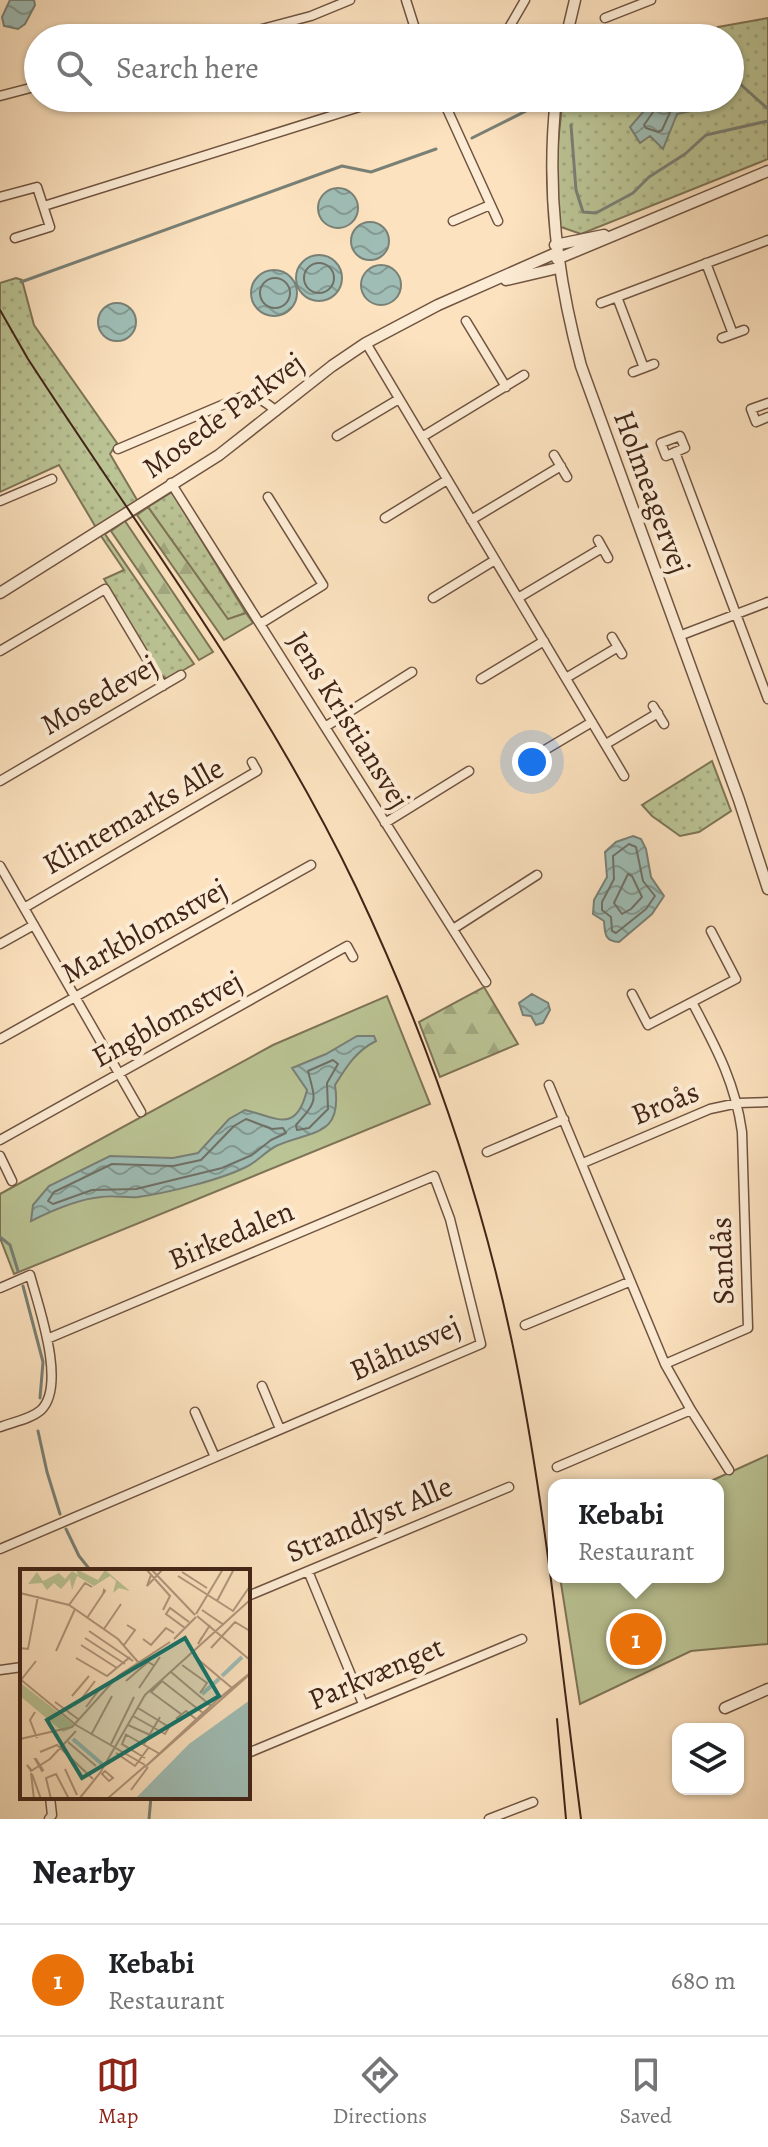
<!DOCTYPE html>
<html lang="en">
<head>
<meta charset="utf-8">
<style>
  :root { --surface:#fff; --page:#f6f6f6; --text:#202124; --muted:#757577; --line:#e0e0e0; --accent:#8f2418 }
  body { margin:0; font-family:Alegreya,serif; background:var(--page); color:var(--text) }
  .controls { position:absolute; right:24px; bottom:24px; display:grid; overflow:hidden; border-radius:16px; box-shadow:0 2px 6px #0004 }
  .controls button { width:72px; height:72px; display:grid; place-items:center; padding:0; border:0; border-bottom:2px solid var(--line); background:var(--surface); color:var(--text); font:40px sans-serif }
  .you { position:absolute; left:532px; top:762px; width:28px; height:28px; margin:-20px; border:6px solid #fff; border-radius:50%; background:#1a73e8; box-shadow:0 0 0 12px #1a73e833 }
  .badge { display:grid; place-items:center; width:52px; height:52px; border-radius:50%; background:var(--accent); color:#fff; font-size:26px; font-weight:700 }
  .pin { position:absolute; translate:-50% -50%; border:4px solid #fff; box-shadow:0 2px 8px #0006 }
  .popup { position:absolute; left:548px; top:1479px; width:176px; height:104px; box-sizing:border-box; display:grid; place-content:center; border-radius:16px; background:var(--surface); filter:drop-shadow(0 2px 6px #0005); font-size:26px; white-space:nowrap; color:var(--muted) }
  .popup b { font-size:30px; color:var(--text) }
  .popup::after { content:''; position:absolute; left:50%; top:100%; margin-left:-16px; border:16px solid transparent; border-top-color:var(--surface) }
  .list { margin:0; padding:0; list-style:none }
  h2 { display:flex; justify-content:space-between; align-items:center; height:104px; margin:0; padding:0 32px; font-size:34px }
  h2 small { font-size:26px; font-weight:400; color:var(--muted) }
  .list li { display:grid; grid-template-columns:52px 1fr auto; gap:24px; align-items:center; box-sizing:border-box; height:112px; padding:0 32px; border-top:2px solid var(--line) }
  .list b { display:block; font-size:30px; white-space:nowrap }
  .list p { margin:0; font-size:26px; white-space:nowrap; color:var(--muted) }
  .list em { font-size:26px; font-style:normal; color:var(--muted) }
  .icon { flex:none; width:44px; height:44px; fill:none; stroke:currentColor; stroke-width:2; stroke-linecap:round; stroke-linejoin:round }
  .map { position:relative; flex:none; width:768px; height:1819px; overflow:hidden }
  .search { position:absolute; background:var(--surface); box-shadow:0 2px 6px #0004; left:24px; right:24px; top:24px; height:88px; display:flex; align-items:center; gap:20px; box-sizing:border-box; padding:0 28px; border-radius:44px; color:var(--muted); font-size:30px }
  .sheet { height:216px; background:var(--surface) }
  nav { display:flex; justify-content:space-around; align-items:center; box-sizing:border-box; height:112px; border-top:2px solid var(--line); background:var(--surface); font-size:22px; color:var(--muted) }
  nav a { display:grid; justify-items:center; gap:4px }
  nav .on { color:var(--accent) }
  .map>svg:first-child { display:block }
</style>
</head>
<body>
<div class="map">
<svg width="768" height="1819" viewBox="0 0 768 1819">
  <defs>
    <pattern id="grass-dots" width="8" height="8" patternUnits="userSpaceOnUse" patternTransform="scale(2)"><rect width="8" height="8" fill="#bbc495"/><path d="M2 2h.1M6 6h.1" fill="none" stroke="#a2a880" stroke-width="1.8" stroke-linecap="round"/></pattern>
    <pattern id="forest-firs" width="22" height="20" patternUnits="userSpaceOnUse" patternTransform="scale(2)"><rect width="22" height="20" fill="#bbc495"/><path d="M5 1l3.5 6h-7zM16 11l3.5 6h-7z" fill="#a2a880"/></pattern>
    <pattern id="water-waves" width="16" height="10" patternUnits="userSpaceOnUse" patternTransform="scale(2)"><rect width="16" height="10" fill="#9fbdb5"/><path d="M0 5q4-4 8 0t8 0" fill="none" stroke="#839992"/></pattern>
  </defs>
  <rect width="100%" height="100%" fill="#fce2bf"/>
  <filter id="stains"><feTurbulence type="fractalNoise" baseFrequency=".0025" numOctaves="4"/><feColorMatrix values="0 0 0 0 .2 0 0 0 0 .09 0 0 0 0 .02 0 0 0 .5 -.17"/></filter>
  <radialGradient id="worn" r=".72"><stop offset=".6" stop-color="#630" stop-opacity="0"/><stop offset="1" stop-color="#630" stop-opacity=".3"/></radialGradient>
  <path fill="url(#grass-dots)" stroke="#7e7456" stroke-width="2" d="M768,18v141l-187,75 -23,-8 -3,-57 8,-71h167v-60h-36l24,-11z
    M16,278l6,2 12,45 83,118 -7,11 33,56 -38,24 89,130 -26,15 -7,-3 -57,-97 20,-9 -23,-34 -42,-71 -59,27v-209z
    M172,492l74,121 -18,7 -80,-113z
    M712,761l19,50 -32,21 -19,4 -28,-20 -10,-11z"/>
  <path fill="url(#forest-firs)" stroke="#7e7456" stroke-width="2" d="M148,507l80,112 18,-6 7,10 -29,17 -87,-125z
    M125,521l88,131 -14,8 -88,-129z
    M484,987l34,57 -78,33 -21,-55z"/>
  <path fill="#bbc495" stroke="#7e7456" stroke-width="2" d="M387,996l43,108 -416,170 -14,-36v-44l273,-149z
    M768,1455v189l-77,7 -111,53 -20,-127h158v-92h-16z"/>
  <path fill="url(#water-waves)" stroke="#798076" stroke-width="2" d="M10,0h24l1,5 -10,19 -7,5 -14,-3 -2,-9z
    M655,98h51l-11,12 -18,4 -14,35 -13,-13 -10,7 -10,-16z
    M318 208a20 20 0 1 1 40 0a20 20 0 1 1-40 0Z
    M351 241a19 19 0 1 1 38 0a19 19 0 1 1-38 0Z
    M296 278a23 23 0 1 1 46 0a23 23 0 1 1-46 0Z
    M361 285a20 20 0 1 1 40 0a20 20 0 1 1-40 0Z
    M251 293a23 23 0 1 1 46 0a23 23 0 1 1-46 0Z
    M98 322a19 19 0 1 1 38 0a19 19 0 1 1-38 0Z
    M633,836l8,3 5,10 5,28 13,19 -12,18 -33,28c-15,-1 -14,-9 -15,-21l-11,-7 1,-14 13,-23 -2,-25 11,-10z
    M532,994l16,9 2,7 -7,13 -7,2 -5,-9 -8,-1 -4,-12z
    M357,1036h17l2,5c-20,10 -29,25 -41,44 8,53 -24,45 -59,61 -11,6 -19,16 -30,21 -26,13 -79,26 -108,30 -12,1 -25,-2 -37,0 -23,2 -50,14 -70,24l2,-16 16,-19 61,-30 63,2 25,-5 31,-34 16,-9c31,7 51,25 62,-20l-15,-22 34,-14z"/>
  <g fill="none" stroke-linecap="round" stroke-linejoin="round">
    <path stroke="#707066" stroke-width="2" d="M660,98l-2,7 -14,20 2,3 12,4 4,-2 10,-22 19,-5 4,-5
      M304 278a15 15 0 1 1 30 0a15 15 0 1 1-30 0Z
      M260 293a15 15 0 1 1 30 0a15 15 0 1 1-30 0Z
      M629,844l7,3 7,34 12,15 -9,13 -30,24 -4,-2 -1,-14 -9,-7v-8l12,-23 -1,-23z
      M628,874l4,2 10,21 -11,12 -9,5 -8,-11z
      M333,1060l5,4 -11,19 1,26 -19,19 -12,2 -1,-5c22,-25 20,-23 12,-54z
      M246,1119l26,10 11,-1 3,5 -15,7 -19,15 -30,13 -86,21 -44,1 -39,14 -5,-3 6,-9 58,-28 61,2 28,-6 33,-34z"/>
    <path stroke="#798076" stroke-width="3" d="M730,84l8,-2 30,27
      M571,125l5,65 7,22 13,1 37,-20 16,-16 36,-23 21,-19 62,-14
      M472,138l70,-35
      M21,282l321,-116 29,6 65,-23
      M0,1237l10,8 8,26
      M23,1286l20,76 -3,36
      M38,1431l9,41 13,42
      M66,1529l13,27 12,15
      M149,1819l2,-22"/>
    <defs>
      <path id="minor" d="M406,0l12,38
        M605,18l46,-18
        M228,38l83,-22 39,-16
        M503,38l22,-38
        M0,96l38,-10
        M442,98l56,123
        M447,109l21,-11
        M0,197l37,-10 13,40 -35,11
        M44,206l344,-108
        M453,221l37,-16
        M706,263l27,71
        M617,297l27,71
        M601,303l167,-63
        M466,321l40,66
        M722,338l22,-8
        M366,343l258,433
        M633,372l21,-8
        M768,403l-17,6 5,13 12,-5
        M337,436l62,-37
        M680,436l5,12 -19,8 -5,-13z
        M422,437l102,-62
        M118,449l123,-52c16,0 23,3 35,14
        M675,452l93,247
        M554,455l13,22
        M171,483l315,499
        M0,501l52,-22
        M385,518l62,-38
        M471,520l90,-54
        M598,540l10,18
        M433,598l62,-38
        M518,598l84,-50
        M260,624l63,-39 -55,-88
        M679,636l89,-34
        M612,637l10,17
        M0,651l105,-62 58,97
        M566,678l52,-31
        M481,679l63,-38
        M653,706l11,18
        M325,727l87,-55
        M606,744l52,-31
        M528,760l64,-38
        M0,781l181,-106
        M385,823l84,-52
        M0,866l141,246
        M24,908l233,-137 -5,-9
        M453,929l84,-54
        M0,944l34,-19
        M632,994l16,31 88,-46 -25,-48
        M0,1039l311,-174
        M549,1085l116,279 26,46 38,60
        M0,1140l347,-194 6,11
        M487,1152l77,-33
        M0,1156l12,25
        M583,1163l127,-54 28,-6 30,-1
        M0,1288l30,-13c8,30 37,110 11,135 -10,9 -28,12 -41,17
        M525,1325l104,-43
        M665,1364l83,-36 -6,-196c-7,-51 -27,-86 -50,-130
        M262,1386l18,43
        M195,1412l20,45
        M557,1467l134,-57
        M0,1549l481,-205 -31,-125 -16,-43 -387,163
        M308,1571l55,133
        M248,1596l261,-109
        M0,1670l22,-3
        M248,1753l274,-114
        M49,1819l3,-4 -2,-18
        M489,1819l44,-17"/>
      <path id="tertiary" d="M566,38l9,-38
        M556,98c-10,92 1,179 25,268l158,434 29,89
        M555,245l49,-10
        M557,259l211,-88
        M506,280l52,-12
        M0,593l219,-138 113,-89 34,-23 72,-38 118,-52
        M725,1708l43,-19"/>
    </defs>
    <use href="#minor" stroke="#705441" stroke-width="11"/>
    <use href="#tertiary" stroke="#705441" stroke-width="13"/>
    <use href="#minor" stroke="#fdecd5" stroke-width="8"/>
    <use href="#tertiary" stroke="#fdecd5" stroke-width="10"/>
    <path stroke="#412417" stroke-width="2" d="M0,310l28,49c113,174 238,340 328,528 71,150 127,311 160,474 30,151 45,305 65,458
      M557,1719l9,100"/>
  </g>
  <g text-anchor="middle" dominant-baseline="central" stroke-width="8" stroke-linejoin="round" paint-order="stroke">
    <g font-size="30" fill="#412417" stroke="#fdecd5">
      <text transform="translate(223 415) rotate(-36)">Mosede Parkvej</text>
      <text transform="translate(652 492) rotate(70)">Holmeagervej</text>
      <text transform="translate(99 695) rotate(-30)">Mosedevej</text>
      <text transform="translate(349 720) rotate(58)">Jens Kristiansvej</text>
      <text transform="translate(133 816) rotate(-30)">Klintemarks Alle</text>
      <text transform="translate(144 931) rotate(-29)">Markblomstvej</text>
      <text transform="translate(167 1019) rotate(-29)">Engblomstvej</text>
      <text transform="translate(665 1103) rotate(-22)">Broås</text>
      <text transform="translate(231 1235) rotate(-23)">Birkedalen</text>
      <text transform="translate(722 1261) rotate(-92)">Sandås</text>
      <text transform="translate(405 1348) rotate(-24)">Blåhusvej</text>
      <text transform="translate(369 1519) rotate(-23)">Strandlyst Alle</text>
      <text transform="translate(376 1673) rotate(-23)">Parkvænget</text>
    </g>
  </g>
  <g transform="translate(20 1569)">
    <rect width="230" height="230" fill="#fce2bf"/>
    <path d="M56,0l22,11 7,-10 25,21 -11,-3 -6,5 3,-12 -6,-5 -16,10 -17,-10 -5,14 -2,-11 -9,10 -7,-6 -7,7 -5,-7 -14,1 9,-12 6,9 16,-8 6,6 7,-8 6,4zM2,115l51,40 -3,5 -7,3 -43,-36z" fill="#bbc495"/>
    <path d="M230,131v99h-115l54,-55z" fill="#9fbdb5"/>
    <path fill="none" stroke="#9fbdb5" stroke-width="4" d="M202,107l20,-19M182,125l18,-16M53,170l29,25"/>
    <path fill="none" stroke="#b1967c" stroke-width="2" d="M126,0l24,27 -7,14M131,0l44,46M162,3l25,16M131,6l-4,11 16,-17M158,7l55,35 17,-25M0,24l49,12 49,34 20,23M197,32l17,-32M49,36l16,-22 7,4M182,41l22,15M176,45l27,-45M177,47l53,44M67,49l18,-27 -1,-1 -1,4M165,59l-19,-14 4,-6 19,14M84,60l17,-25M69,62l44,30M182,68l-4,7 12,-19M65,69l40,26M123,70l8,6 15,-17 8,5M154,70l22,-22M61,76l36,23M104,76l11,-15 -8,-5M0,79l8,1 10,-53M191,79l24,-26 15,9M36,82l19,-42M174,87l38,32M56,89l31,18 23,-19M162,96l25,18 -7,10M151,103l40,34M230,104l-33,27 -72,67 105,-93M0,110l56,46M1,111l15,-19M106,112l22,-19 7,4M119,119l21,-31M52,127l17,-20M35,133l23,17M59,133l16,-21M66,138l16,-21M118,139l31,19M15,143l-5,8 7,18M161,145l-30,-22 11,-11 41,32M113,147l32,18 6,-10M161,152l-4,-3 9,-7 11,9M56,156l69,40M108,156l22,10M105,165l35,20M71,166l21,-39M106,166l-4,9 23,14M0,170l52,-12 46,-51 52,-34M48,173l28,24M91,175l23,-47M124,175l16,-27M20,183l17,-7 36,34M96,184l19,13 14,-19M15,190h1l7,11 -1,1zM45,200l12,26M12,202l-5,-6 4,6 19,-12 26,-28M85,202l8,7 -4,3 -7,-7zM11,204l3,26M12,205l9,25M111,221l17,-23M31,230l-5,-21 10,-4 13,25M59,230l21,-26 45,-78 105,-95M87,230l38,-33"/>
    <path fill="#0f766e" fill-opacity="0.15" stroke="#0f766e" stroke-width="4" d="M165,69l34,58 -137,82 -35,-58z"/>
    <rect width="230" height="230" fill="none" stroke="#412417" stroke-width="4"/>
  </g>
  <rect width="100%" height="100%" filter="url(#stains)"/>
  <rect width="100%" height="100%" fill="url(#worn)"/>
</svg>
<div class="controls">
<button><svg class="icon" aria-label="layers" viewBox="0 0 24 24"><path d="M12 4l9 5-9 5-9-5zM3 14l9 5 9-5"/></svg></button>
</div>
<div class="you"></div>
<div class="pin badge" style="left:636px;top:1639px;background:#e8710a">1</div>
<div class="popup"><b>Kebabi</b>Restaurant</div>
<div class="search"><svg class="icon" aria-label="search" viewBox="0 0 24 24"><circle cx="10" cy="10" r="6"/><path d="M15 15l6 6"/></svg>Search here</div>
</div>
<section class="sheet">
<h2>Nearby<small></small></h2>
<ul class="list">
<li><span class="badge" style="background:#e8710a">1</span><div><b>Kebabi</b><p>Restaurant</p></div><em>680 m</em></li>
</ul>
</section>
<nav>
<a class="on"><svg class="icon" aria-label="map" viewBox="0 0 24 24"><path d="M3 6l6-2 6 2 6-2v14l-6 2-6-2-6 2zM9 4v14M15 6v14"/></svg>Map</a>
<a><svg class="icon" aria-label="directions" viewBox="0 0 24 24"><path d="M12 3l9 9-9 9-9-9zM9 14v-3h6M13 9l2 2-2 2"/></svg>Directions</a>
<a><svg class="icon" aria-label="saved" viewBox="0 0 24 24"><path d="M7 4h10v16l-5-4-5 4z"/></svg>Saved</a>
</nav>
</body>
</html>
